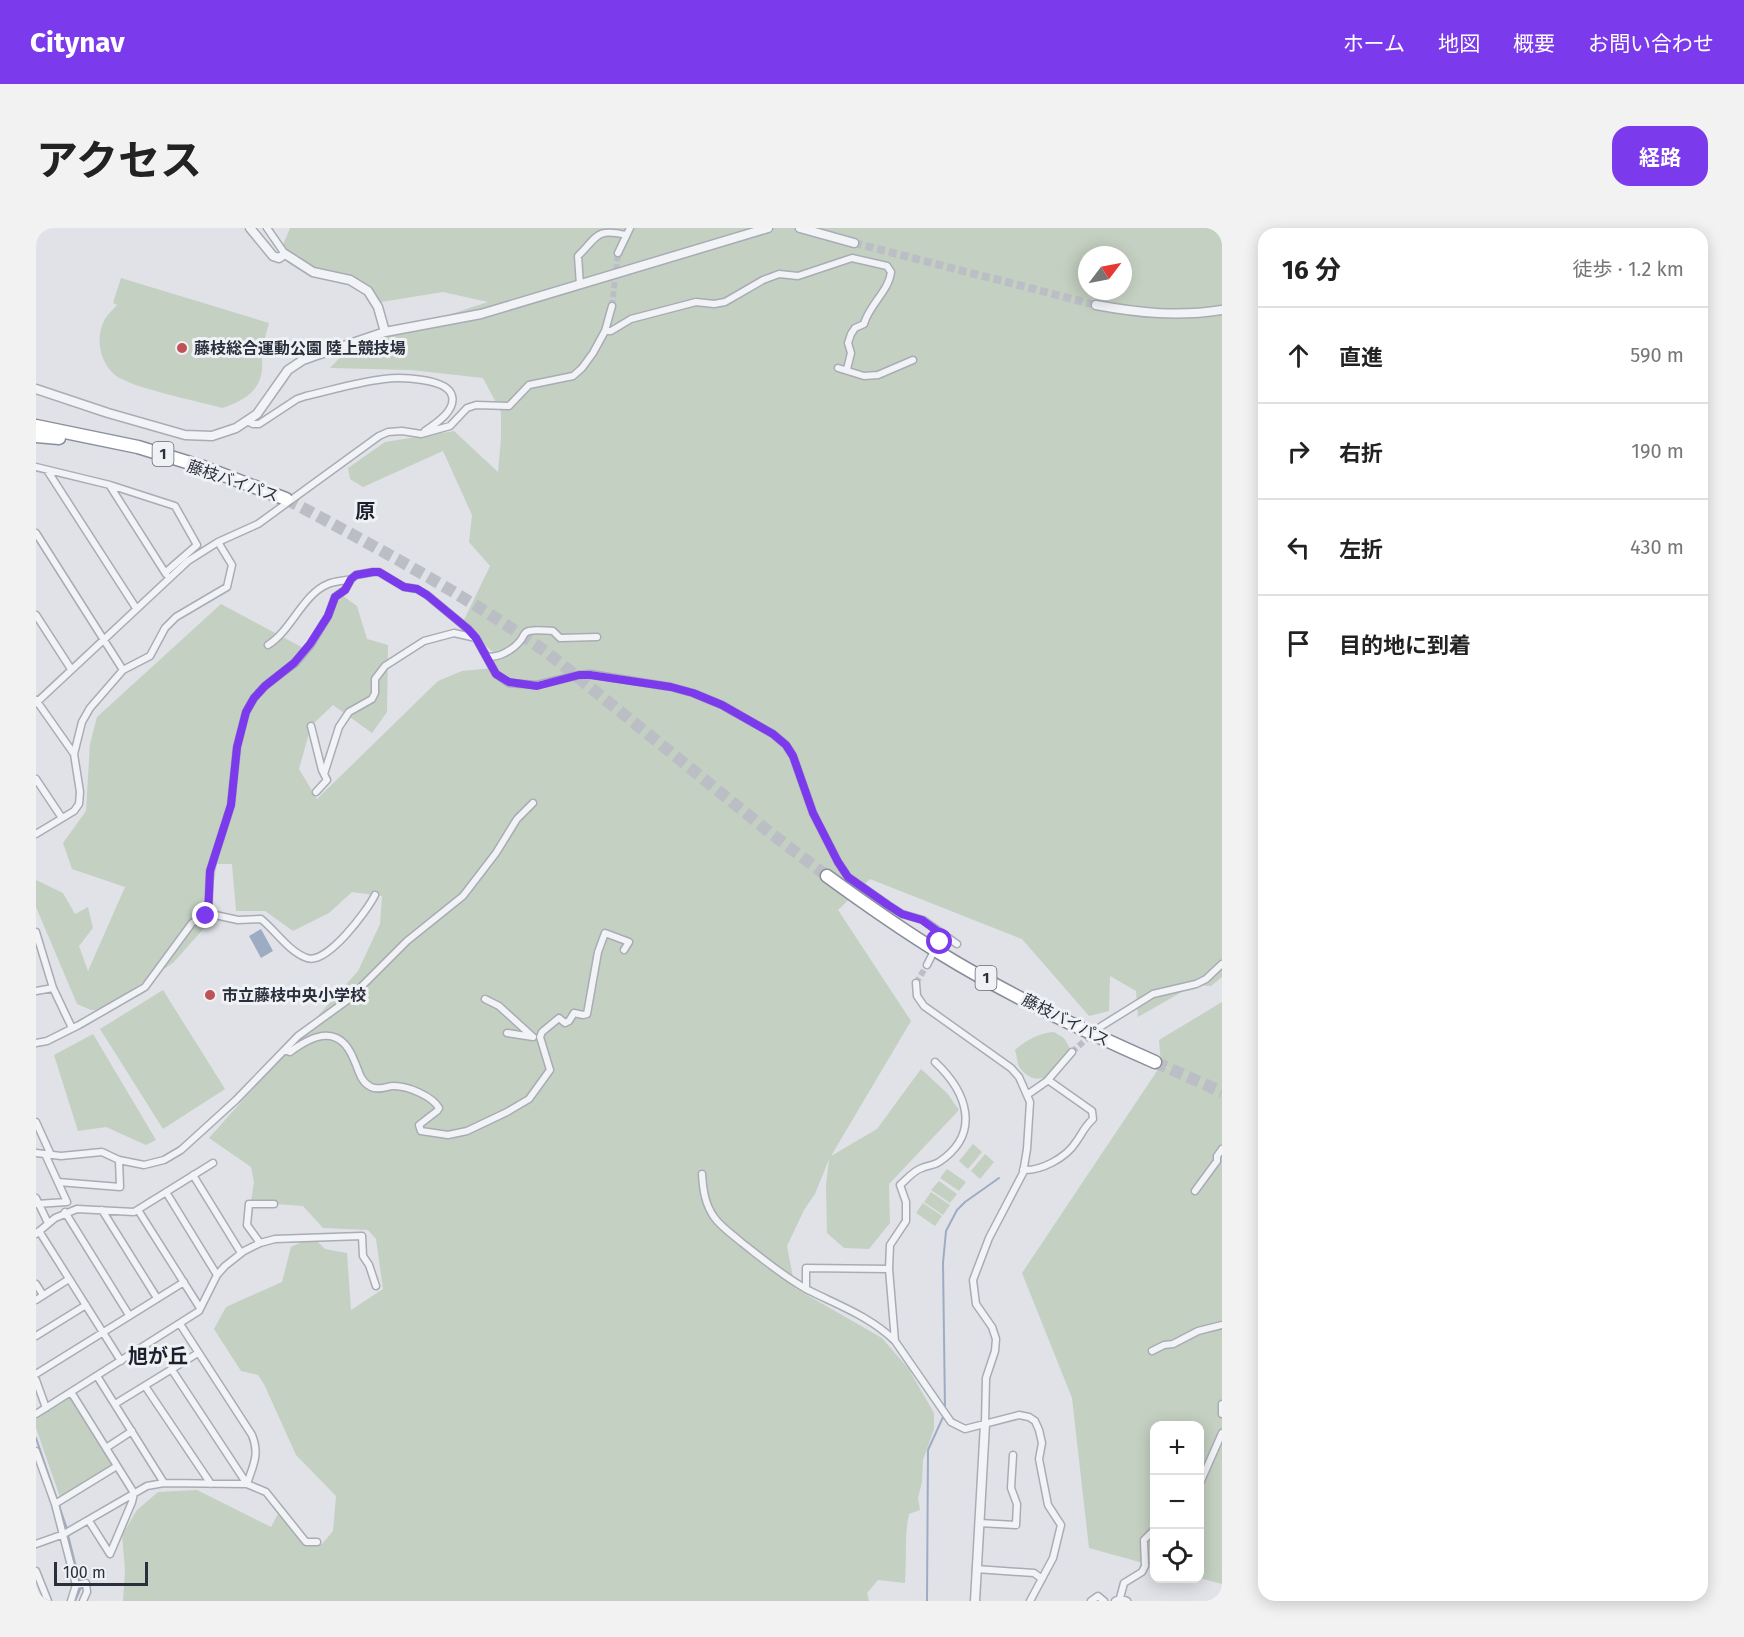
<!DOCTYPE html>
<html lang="ja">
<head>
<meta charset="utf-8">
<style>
  :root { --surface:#fff; --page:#f2f2f2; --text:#222; --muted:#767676; --line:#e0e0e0; --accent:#7c3aed }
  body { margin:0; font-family:"Fira Sans","Noto Sans JP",sans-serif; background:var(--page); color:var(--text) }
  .controls { position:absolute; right:18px; bottom:18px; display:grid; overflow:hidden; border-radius:12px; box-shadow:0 3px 15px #0003 }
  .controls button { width:54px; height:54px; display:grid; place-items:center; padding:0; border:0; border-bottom:2px solid var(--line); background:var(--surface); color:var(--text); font:30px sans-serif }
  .compass { position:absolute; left:1042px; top:18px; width:54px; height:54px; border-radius:50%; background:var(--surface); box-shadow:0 3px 15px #0003; rotate:58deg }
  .scale { position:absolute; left:18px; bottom:15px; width:94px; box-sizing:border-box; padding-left:6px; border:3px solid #2a2f3c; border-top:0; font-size:16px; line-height:21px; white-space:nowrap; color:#2a2f3c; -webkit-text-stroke:4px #eff1f5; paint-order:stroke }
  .stop { position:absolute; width:18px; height:18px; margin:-14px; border:4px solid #7c3aed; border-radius:50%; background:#fff }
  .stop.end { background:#7c3aed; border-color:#fff; box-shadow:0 2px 6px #0008 }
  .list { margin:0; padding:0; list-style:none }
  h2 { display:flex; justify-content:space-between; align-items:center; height:78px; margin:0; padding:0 24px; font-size:26px }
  h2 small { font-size:20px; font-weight:400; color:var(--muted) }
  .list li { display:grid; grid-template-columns:39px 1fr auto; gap:18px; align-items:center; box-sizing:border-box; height:96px; padding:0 24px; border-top:2px solid var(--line) }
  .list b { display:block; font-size:22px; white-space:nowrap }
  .list em { font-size:20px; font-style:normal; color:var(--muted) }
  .icon { flex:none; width:33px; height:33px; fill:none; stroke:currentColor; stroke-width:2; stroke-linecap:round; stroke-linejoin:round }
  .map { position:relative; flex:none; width:1186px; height:1373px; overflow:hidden; border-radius:18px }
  header { display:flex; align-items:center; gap:36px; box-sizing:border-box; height:84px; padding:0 30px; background:var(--accent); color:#fff }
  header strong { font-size:28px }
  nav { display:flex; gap:33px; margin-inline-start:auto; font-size:21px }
  .intro { display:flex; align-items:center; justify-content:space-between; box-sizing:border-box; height:144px; padding:0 36px }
  h1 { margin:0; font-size:42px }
  .button { padding:15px 27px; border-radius:18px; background:var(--accent); color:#fff; font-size:21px; font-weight:700 }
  main { display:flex; gap:36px; padding:0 36px }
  aside { flex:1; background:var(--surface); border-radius:18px; box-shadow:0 3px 15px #0003 }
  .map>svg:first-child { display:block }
</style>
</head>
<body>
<header>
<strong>Citynav</strong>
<nav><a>ホーム</a><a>地図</a><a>概要</a><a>お問い合わせ</a></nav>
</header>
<div class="intro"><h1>アクセス</h1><a class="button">経路</a></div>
<main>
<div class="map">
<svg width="1186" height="1373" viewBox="0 0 1186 1373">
  <rect width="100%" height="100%" fill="#e0e2e7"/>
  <path fill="#c4d0c2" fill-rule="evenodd" d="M254,0h932v749l-11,9 -17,-1 -56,32 -2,-26 -26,-15 -1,35 -20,5 -67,-77 -152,-60 -32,31 73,111 -80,135 46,-27 44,-60 26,24 12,17 -70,74 1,39 -21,26 -25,-1 -17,-15 -1,-47 3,-27 -14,35 -11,16 -17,36 8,42 87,50 26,30 26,45v16l-11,31 -1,22 -4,16 2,12 -11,4c-5,23 -2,46 -4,69l-27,-3 -11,13 2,8h-746l2,-31 -3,-35 15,-25 21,-18 39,-2 74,37 7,-13 27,30h17l11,-13 3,-35 -40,-41 -32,-71 -6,-9 -17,-4 -27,-42 12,-22 56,-25 9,-35 11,-5 14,-2 9,9 22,4 4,57 32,-21 -7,-50 -8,-9 -45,-2 -20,-22 -52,-4 3,-20 -3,-15 -42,-29 149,-167 22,-47 2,-28 -30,-4 -23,21 -36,18 -28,-20h-29l-4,-47h-15l-11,62 -33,37 -73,47h-9l-14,-6 -41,-97v-27l27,13 12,21 13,-7 5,21 -14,18 9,25 37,-84 -53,-18 -9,-26 23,-32 4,-67 7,-27 124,-113 86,46 26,-44 10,-10 14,10 10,33 21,6 -1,67 -15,21 -39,-28 -22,21 -12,43 18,30 121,-118 24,-10 31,-3 2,-14 -33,-30 28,-58 -21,-24 3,-27 -29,-64 -80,36 -13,-8 -2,-11 37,-26 69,-11 44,41 3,-33v-27l-18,-34 -72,-8 -81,-2 20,-21 138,-45 -45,-10 -62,10c-24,-36 -47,-23 -79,-41 -7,-4 -13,-10 -19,-16zM1051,27h36v36h-36z
    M85,50l148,45 -6,22 -4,-1c10,36 -3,53 -37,64 -24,-7 -91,-20 -107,-33 -16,-14 -20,-38 -10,-56 3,-5 8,-10 12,-14l-4,-2z
    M127,762l62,99 -62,40 -63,-100z
    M1186,774v582l-22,-6v-152h-46v140l-65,-18 -17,-150 -50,-125 139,-208 10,4 -10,-5 -2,-24z
    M1018,804l10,6 8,14c-8,20 -36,39 -52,16 -3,-4 -3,-12 -5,-18 11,-10 25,-17 39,-18z
    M57,806l63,106 -10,5 -40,-18 -28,4 -24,-76z
    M937,916l9,8 -14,17 -9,-8z
    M949,926l9,8 -14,17 -9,-8z
    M911,941l19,13 -7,9 -19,-13z
    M903,953l18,13 -7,9 -19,-13z
    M895,964l19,13 -7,10 -19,-13z
    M887,975l19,13 -7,10 -19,-13z
    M35,1169l43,69 -54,31 -24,-69v-9z"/>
  <path fill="#9eacc3" d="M225,701l12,22 -12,7 -12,-22z"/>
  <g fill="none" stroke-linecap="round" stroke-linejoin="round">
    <path stroke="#9eacc3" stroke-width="2" d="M909,1181l-2,-146 3,-32 11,-21 8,-8 34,-24
      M0,1210l31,91
      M32,1307l13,52 -6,14
      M891,1373l1,-151 16,-35"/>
    <path stroke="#bcbec5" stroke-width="6" stroke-dasharray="6 3" stroke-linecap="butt" d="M576,78l6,-53
      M880,755l11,-18
      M1036,824l28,-25"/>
    <path stroke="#bcbec5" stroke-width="8" stroke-dasharray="8 4" stroke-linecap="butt" d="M818,15l242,62"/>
    <path stroke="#bcbec5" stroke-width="12" stroke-dasharray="12 6" stroke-linecap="butt" d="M250,271c90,48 180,96 263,155l224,181 54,41
      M1119,834l67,30"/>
    <defs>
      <path id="minor" d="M231,0l18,26
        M582,25l12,-25
        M544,57l-2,-29c20,-20 18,-28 48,-21
        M569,103l7,-25
        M802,140l26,8 14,-1 35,-15
        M211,193l6,3h6l38,-25 9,-3c26,-6 52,-14 78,-17 16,-2 64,-1 68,17 4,15 -17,28 -27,35
        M0,239l74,18 65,21 22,39 -31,27
        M11,242l89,138
        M74,258l56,88
        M0,305l87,137
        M0,387l35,54
        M232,417c23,-14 35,-51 60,-61 7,-3 16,-3 23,-5
        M451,428c10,3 26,-6 33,-15 4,-4 3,-9 9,-10 7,-2 17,0 24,0l7,7 37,-1
        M0,472l38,54
        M0,475l152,-142 30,-19 40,-18 121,-88 9,-4 14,-1 19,3 29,-8 17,-18 9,-3 33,1 20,-21 44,-9 9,-8 11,-15 12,-22h6l20,-12 65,-17 18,2 11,-2 38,-22 16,-6 19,2 54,-18 35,8 4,6c-2,19 -22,33 -27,52l-9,4 -4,6 -3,9 3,10 -4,16
        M275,498l11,44 5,10 -11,12
        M288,546l15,-47 10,-15 23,-13 3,-6v-14l10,-13 39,-25 30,-8 22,5
        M0,551l26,39
        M0,606l38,-23 5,-7 1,-12 -6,-38 8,-32 8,-14 33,-38 27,-14 15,-28 11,-11 51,-30 5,-22 -14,-23
        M172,688l2,-45 21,-66 6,-58 9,-35 8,-14 11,-12 30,-23 16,-19 17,-28 7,-19 10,-7 6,-11 5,-4 17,-3h6l25,15 13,2 10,6 41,34 8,9 20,36 13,9 28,2 42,-10 11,-1 81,13 22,6 29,12 51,29 13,11 7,11 20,57 25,49 10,15 40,28 14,9 21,6 34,24
        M0,704l17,56 19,40
        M891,737l5,-10
        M880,755l1,13 7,10 87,62 8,9 11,25 -3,47 -4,24 -34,65 -16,42 3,24 16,23 4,12 -1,12 -9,27 -1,46
        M0,763l17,-3
        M449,771l14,7 34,31
        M1064,799l53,-33 43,-10 10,-5 16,-15
        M471,805l26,4
        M0,815l11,-2 32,-16 66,-38 47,-64 9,-5 14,-3 23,5 23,-1c14,11 28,33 46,39 20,7 60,-47 68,-63
        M249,822l5,2c24,-18 50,-28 64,8 5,10 6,22 17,27 8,4 15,-1 23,-1 14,0 38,10 45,22l-2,3 -18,14 2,6 27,4 19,-4 40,-19 22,-13 21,-29 -10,-33 2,-5 17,-14 6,5 4,-2 5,-8 9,2 4,-1 11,-62 7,-19 24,9 -5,8
        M991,867l20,-14 25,-29
        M0,894l15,33
        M0,925l25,3 41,-4 17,8 25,5 20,-5 17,-10 55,-50 62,-64 51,-37 58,-58 56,-45 33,-43 21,-34 16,-16
        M987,942c18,1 43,-12 53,-28 6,-8 8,-15 17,-23l-1,-8 -44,-31
        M666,946c1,16 3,30 12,43 7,10 18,17 27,25 22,17 43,35 67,48 30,15 63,27 87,51l56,81 14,7 54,-14 10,2 6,4 4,9 3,13 -3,16 9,46 13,20 -8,33 -23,43
        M157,947l48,78
        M22,954l62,5 -1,-27
        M1159,963l22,-30v-5l5,-7
        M130,964l51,83
        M0,970l12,25
        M0,976l31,-2 -22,-48
        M66,982l55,88
        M102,982l62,98
        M29,984l64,103
        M3,1003l82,130
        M0,1006l19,-16 22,-9 57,3 79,-49
        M224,1015l-13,-18 2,-21h25
        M0,1056l7,11
        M770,1061v-21l83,1
        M0,1072l33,-21
        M144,1096l72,111c8,20 1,30 -5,49
        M0,1108l50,-31
        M859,1113l-6,-72 1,-24 16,-24v-19l-6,-17c6,-5 14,-15 22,-17 6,-3 11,-2 17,-6 43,-29 28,-70 -4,-100
        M1116,1123l12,-6 9,-1 25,-13 24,-6
        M136,1142l75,114
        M0,1146l148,-92
        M61,1148l67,107
        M0,1152l10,28
        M109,1158l66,98
        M35,1164l63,101 -2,9 -22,52 -21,-33
        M79,1176l83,-51
        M1186,1176v10
        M0,1186l163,-103 18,-36 8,-9 19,-15 16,-8 15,-4 87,-3 1,20 6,9 7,21
        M70,1220l26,-17
        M0,1223l19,53 21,81 -5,16
        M1164,1255l22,-50
        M19,1276l62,-38
        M943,1295l37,2 1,-21 -6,-16 2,-33
        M0,1316l28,-10 83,-48 17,-3 83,1 19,8 40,50h11
        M940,1341l58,4 8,6
        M0,1343l12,30
        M40,1357l10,-2 1,9 -4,9
        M1084,1370l4,-15 18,-11 3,-6 -1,-26 10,-10
        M1055,1373l7,-5 6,5
        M1079,1373l5,-3 7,3"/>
      <path id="tertiary" d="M214,0l23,28 6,2 6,-4 28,18 37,8 18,11 10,16 7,25
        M764,0l54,15
        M1060,77c43,8 83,12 126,5
        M0,161l72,24 77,22 27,1 24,-8 21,-14 31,-44 15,-10 11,-4 71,-24 96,-18 287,-86
        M939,1373l10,-177"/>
      <path id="motorway" d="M0,198l102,21 65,20 83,32
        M0,208l23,2
        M791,648c37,27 74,53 113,77 68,42 142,77 215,109"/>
    </defs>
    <use href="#minor" stroke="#a9acb4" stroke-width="9"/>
    <use href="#tertiary" stroke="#a9acb4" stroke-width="11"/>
    <use href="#motorway" stroke="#898e9c" stroke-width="15"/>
    <use href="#minor" stroke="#f2f3f6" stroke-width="6"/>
    <use href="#tertiary" stroke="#f2f3f6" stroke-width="8"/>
    <use href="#motorway" stroke="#fff" stroke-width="12"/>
  </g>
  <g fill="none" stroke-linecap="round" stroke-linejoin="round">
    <path stroke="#7c3aed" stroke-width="8" d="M170,688l2,-1 2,-44 21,-66 6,-58 9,-35 8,-14 11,-12 29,-23 16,-19 18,-28 7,-19 10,-7 6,-11 5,-4 17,-3h6l25,15 13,2 10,6 41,34 8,9 20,36 13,8 28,4 42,-11h11l81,12 22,6 29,12 51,29 13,11 7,11 20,57 25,49 10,15 40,28 14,9 20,6 22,16 -4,6"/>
  </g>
  <g fill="#bf5255" stroke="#eff1f5" stroke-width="2">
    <circle cx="146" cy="120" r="6"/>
    <circle cx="174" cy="767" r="6"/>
  </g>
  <g text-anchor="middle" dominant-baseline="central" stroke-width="6" stroke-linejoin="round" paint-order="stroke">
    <g fill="#eff1f5" stroke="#656974" stroke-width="1.5">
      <rect x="116.5" y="214" width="21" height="24" rx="4.5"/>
      <rect x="939.5" y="738" width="21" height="24" rx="4.5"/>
    </g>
    <g font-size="15" font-weight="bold" fill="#2a2f3c">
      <text x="127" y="226">1</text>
      <text x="950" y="750">1</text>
    </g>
    <g font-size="16" font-weight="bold" fill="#2a2f3c" stroke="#eff1f5" text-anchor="start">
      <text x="158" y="120">藤枝総合運動公園 陸上競技場</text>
      <text x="186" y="767">市立藤枝中央小学校</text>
    </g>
    <g font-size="16" fill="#2a2f3c" stroke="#eff1f5">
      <text transform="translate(197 253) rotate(19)">藤枝バイパス</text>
      <text transform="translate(1030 792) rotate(27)">藤枝バイパス</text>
    </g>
    <g font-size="20" font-weight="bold" fill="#1c202d" stroke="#eff1f5">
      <text x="329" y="283">原</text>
      <text x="122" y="1128">旭が丘</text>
    </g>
  </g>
</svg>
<div class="controls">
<button>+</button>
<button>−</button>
<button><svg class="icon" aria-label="locate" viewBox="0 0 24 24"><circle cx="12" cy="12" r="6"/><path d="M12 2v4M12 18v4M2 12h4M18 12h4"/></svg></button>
</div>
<svg class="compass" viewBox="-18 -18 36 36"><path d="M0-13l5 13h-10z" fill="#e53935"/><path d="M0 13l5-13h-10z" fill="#767676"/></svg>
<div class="scale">100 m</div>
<div class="stop" style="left:904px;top:714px"></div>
<div class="stop end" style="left:170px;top:688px"></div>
</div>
<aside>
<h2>16 分<small>徒歩 · 1.2 km</small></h2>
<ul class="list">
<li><svg class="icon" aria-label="ahead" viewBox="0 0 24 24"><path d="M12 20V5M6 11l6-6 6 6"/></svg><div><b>直進</b></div><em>590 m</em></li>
<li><svg class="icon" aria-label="right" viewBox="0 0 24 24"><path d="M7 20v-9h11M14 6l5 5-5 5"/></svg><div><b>右折</b></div><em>190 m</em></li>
<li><svg class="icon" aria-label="left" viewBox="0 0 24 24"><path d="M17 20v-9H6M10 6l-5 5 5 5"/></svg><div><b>左折</b></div><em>430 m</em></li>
<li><svg class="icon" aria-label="arrive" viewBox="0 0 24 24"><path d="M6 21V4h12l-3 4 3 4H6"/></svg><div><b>目的地に到着</b></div></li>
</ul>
</aside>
</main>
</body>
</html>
